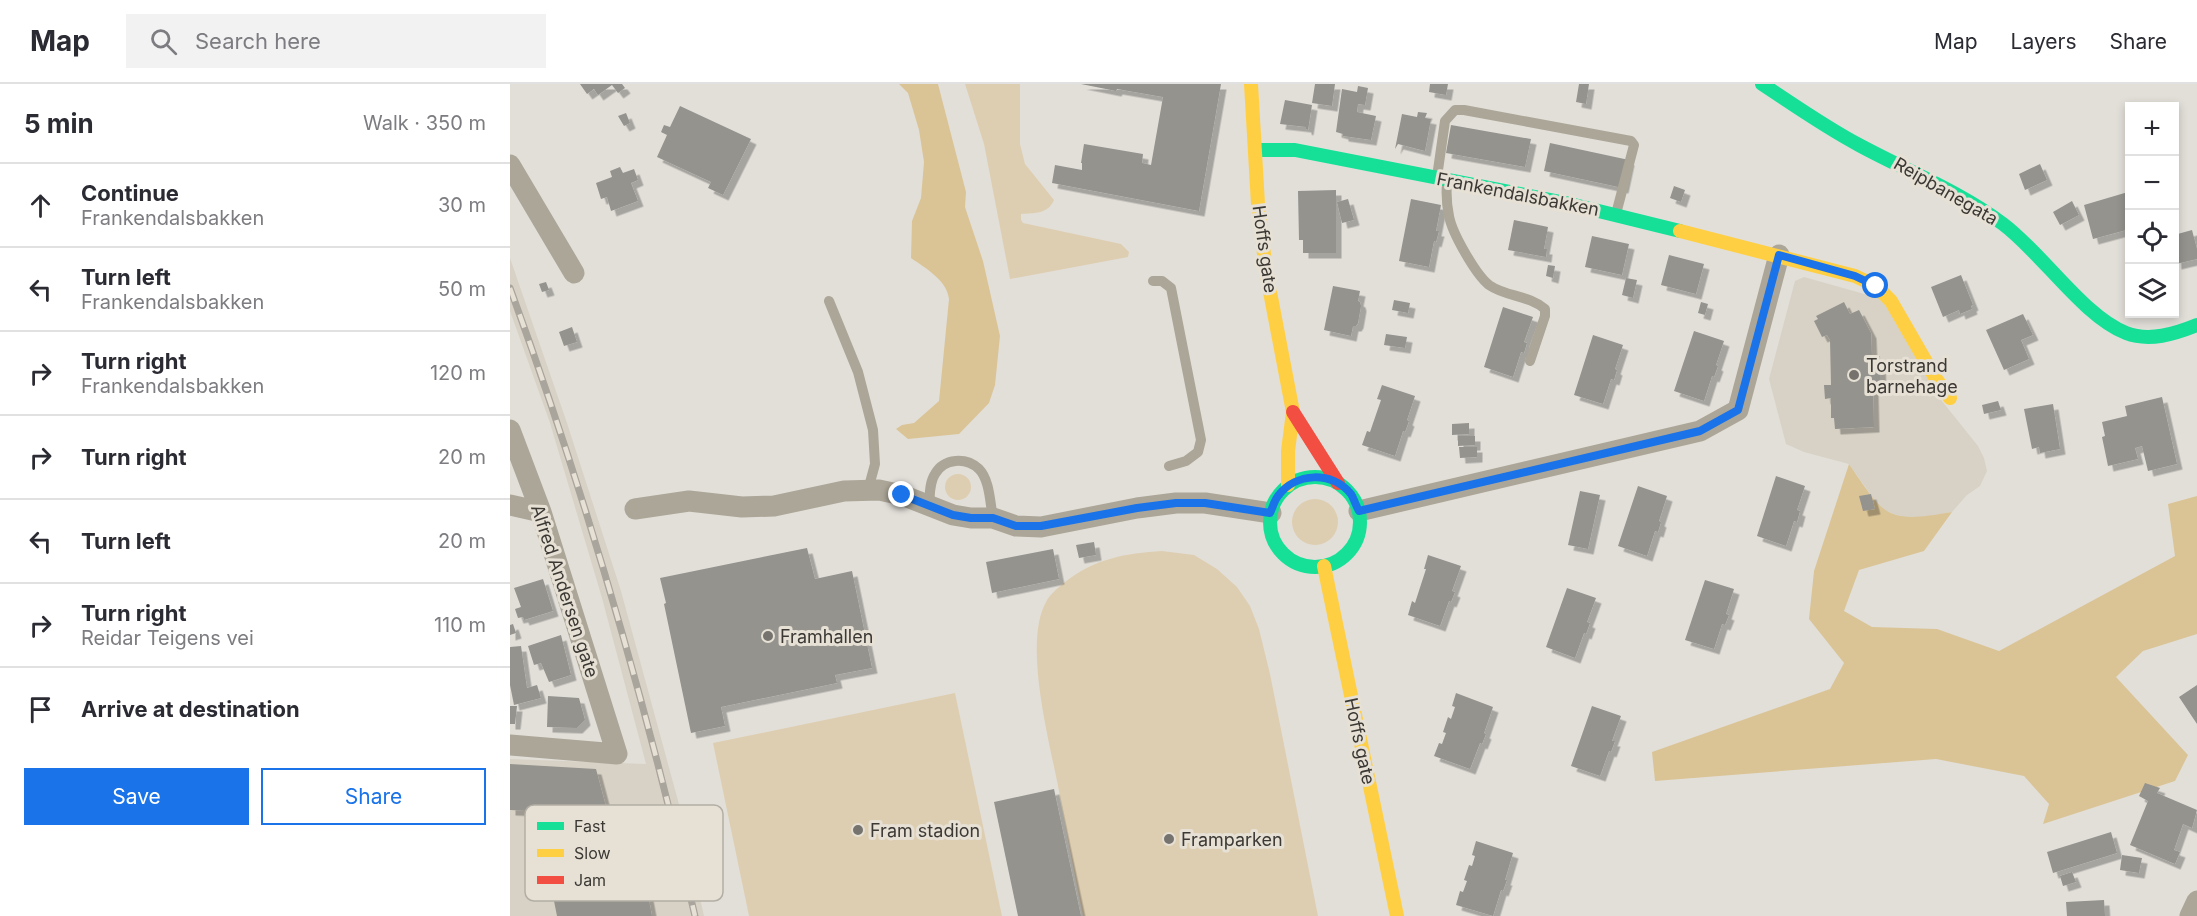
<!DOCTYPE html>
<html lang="en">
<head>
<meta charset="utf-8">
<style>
  :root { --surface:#fff; --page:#f2f2f3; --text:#2b2b33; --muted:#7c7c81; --line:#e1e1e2; --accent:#1a73e8 }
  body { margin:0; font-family:Inter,sans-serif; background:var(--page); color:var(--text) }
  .controls { position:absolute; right:18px; top:18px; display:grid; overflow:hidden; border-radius:0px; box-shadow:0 3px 9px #0003 }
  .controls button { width:54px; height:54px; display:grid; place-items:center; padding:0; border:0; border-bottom:2px solid var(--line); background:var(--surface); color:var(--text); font:30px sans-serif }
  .stop { position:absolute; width:18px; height:18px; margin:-14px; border:4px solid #1a73e8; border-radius:50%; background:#fff }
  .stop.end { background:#1a73e8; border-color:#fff; box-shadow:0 2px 6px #0008 }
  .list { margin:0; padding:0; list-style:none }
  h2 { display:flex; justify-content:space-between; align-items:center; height:78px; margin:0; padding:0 24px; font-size:26px }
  h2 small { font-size:20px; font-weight:400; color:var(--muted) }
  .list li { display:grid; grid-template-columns:39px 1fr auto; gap:18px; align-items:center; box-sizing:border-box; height:84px; padding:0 24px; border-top:2px solid var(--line) }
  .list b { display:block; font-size:22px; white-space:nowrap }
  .list p { margin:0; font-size:20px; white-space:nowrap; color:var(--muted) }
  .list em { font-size:20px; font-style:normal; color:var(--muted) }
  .actions { display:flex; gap:12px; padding:18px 24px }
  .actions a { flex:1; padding:14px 0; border:2px solid var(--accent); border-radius:0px; text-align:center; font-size:21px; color:var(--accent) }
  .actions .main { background:var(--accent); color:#fff }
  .icon { flex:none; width:33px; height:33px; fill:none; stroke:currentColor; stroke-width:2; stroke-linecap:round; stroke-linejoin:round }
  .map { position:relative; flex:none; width:1687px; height:832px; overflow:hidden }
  header { display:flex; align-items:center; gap:36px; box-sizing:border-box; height:84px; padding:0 30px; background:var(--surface); border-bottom:2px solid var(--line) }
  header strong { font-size:28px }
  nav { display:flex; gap:33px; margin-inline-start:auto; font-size:21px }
  .search { width:420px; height:54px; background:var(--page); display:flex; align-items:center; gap:15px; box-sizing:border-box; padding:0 21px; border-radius:0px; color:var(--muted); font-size:22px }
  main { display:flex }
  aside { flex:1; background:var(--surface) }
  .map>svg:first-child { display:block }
</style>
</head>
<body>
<header>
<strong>Map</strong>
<div class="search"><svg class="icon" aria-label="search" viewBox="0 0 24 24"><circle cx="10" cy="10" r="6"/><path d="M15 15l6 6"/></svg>Search here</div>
<nav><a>Map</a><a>Layers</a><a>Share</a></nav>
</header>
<main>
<aside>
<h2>5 min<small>Walk · 350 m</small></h2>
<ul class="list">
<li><svg class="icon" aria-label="ahead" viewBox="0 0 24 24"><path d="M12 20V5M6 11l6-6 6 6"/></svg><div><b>Continue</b><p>Frankendalsbakken</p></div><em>30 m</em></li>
<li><svg class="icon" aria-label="left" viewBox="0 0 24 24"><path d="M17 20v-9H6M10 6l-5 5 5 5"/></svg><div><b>Turn left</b><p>Frankendalsbakken</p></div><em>50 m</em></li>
<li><svg class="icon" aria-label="right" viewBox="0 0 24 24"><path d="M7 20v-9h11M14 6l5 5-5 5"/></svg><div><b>Turn right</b><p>Frankendalsbakken</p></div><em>120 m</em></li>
<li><svg class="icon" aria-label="right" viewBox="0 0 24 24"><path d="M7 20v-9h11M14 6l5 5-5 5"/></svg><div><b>Turn right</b></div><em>20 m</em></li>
<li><svg class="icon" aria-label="left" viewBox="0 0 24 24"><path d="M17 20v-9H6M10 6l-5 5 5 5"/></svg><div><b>Turn left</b></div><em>20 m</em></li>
<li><svg class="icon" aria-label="right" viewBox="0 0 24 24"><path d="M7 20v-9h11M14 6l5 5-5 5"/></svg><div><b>Turn right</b><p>Reidar Teigens vei</p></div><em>110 m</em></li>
<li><svg class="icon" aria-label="arrive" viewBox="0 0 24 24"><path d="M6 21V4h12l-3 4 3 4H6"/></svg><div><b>Arrive at destination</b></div></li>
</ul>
<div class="actions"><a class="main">Save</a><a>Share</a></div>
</aside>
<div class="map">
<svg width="1687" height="832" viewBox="0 0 1687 832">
  <defs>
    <filter id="shadow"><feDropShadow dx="5.5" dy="5.5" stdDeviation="0" flood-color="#0004"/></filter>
  </defs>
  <rect width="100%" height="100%" fill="#e2dfd9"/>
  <path fill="#d8d2c6" d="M0,174l57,165 54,168 59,217 24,108h-194v-157l136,5 -44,-166 -52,-175 -40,-112z
    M1294,193l78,22 60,102 36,45 6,12 3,13 -7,15 -13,9 -15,17 -27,5h-25l-20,-9 -31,-44 -45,-12 -18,-8 -17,-65 26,-98z"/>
  <path fill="#deceb1" d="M455,0h55v60l5,20 29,36c-6,14 -19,13 -33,14v6l2,3 98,21 8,8 -1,5 -118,22 -26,-135z
    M435 403a13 13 0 1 1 26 0a13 13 0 1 1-26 0Z
    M782 438a23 23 0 1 1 46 0a23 23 0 1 1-46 0Z
    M652,467l32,4 23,14 20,18 13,19 9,23 11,45 48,242h-235c-9,-43 -17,-87 -25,-130 -9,-46 -35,-143 -12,-184 4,-8 12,-14 19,-20 29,-23 61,-29 97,-31z
    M445,609l47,223h-253l-36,-173z"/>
  <path fill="#dac496" d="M389,0h39l28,108 -1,15 18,54 17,75 -5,49 -6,18 -30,31 -51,5 -12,-10 6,-4 12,-2 25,-22 10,-102c-2,-19 -24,-31 -38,-41l1,-37 9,-23 3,-36 -5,-32 -11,-37z
    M1339,380c36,52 36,60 103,48l-28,39 -65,19 -15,41 28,16 65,2 62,22 176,-95 -7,-52 29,-8v138l-54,17 -27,26 72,78 -13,26 -132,43 6,-20 -25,-28 -88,-17 -281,22 -3,-29 178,-63 14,-26 -35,-44 5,-48z"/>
  <path fill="#94938e" filter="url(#shadow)" d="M70,0h42l3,4 -7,5 -6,-8 -14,10 -4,-6 -7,5z
    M571,0h140l-22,127 -147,-28 3,-18 27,5v-7h-1l3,-19 59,10 -1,9 9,2 12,-68 -46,-8 -1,2z
    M805,0h20l-3,22 -20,-3z
    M920,0h18l-2,11 -17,-3z
    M1069,0h10l-3,20 -10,-2z
    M848,2l10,2 -3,17 -7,-1 -1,8 19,4 -5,24 -28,-4v-2l-7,-2 6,-43 15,3z
    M775,16l27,5 -4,25 -2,-1v-2l-26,-3z
    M170,22l71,33 -28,56 -15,-7 3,-6 -54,-25 10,-22 -6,-3 3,-7 6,2z
    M908,28l9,1 -2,5 6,1 -6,32 -27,-7 -3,5 7,-35 15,3z
    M116,29l4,10 -6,3 -6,-10z
    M941,41l80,14 -6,28 -79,-14z
    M1040,59l79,17 -6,28 -79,-17z
    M1530,80l7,16 -22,10 -6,-16z
    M110,83l3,6 11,-4 4,11 -7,3 7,18 -27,10 -4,-14 -6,2 -5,-16 16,-6 -2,-6z
    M1164,102l11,4 -4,12 -11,-4z
    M826,106v63h-33v-13h-4l-1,-49z
    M1618,108l2,37 -37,10 -9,-34z
    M838,115l6,21 -12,3 -5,-21z
    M901,115l30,6 -5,26h3l-3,11 -2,-1 -5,26 -30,-6z
    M1562,117l7,14 -19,10 -7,-13z
    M1004,136l34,7 -4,22h3l-1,8 -38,-7z
    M1682,146l5,19v10l-21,5 -2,-29z
    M1082,152l37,8 -7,31 -37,-8z
    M1159,171l35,9 -8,30 -35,-9z
    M1038,181l7,1 -2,12 -7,-2z
    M1451,191l12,30 -2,1 1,3 -12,5 -1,-4 -16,7 -12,-30z
    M1116,194l11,2 -4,18 -11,-3z
    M36,198l3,8 -7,2 -3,-8z
    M823,202l27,5 -2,10 2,1 1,4 -3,17 -2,3h-3l-2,10 -27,-6z
    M884,216l16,3 -2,10 -16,-3z
    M1191,218l7,2 -3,11 -7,-2z
    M1334,218l6,12 9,-4 12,23 1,24 8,-1 1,30 -8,1 1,40 -39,2 -1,-11h-3v-20l-6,1 -1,-14h7l-1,-45 -3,-5 -5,2 -8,-16 4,-2 -2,-3z
    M993,223l30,10 -9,25 3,1 -3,10 -3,-1 -8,25 -29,-10z
    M1513,230l10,21 -12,5 8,19 -25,11 -18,-40z
    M62,243l5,15 -13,4 -5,-14z
    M1184,247l30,10 -8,24 2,1 -4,11 -2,-1 -8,25 -30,-10z
    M876,250l21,3 -2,11 -21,-3z
    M1083,251l30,10 -8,24 2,1 -3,10 -3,-1 -8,25 -29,-9z
    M872,301l33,11 -8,24 2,1 -4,11 -2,-1 -8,25 -33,-11 5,-14 3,1 11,-32 -4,-1z
    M1652,313l15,67 -29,7 -6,-25 -7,2 3,11 -30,7 -6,-29 3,-1 -3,-14 25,-6 -2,-10z
    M1488,317l3,9 -17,4 -2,-9z
    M1543,320l7,45 -20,4 -1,-6 -7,2 -8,-40z
    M959,339v11l-17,1v-11z
    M948,352h17v9l-17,1z
    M949,363h18v10l-17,1z
    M1266,392l29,10 -8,24 3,1 -3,11 -3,-1 -8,25 -29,-10z
    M1128,402l29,10 -8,25 2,1 -3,10 -3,-1 -8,25 -29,-10z
    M1070,407l20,4 -12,54 -20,-4z
    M1361,410l4,15 -12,2 -4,-15z
    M584,458l2,13 -17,3 -3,-13z
    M297,464l8,31 37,-8 20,97 -37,7 2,8 -116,24 4,19 -34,7 -27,-129 2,-1 -6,-25z
    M543,465l6,30 -67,14 -6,-31z
    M918,471l33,11 -9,25 3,1 -4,10 -2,-1 -9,25 -32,-11 4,-14 3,2 11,-34h-2z
    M33,495l10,32 -29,9 -1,-3 -5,1 -3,-9 6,-2 -7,-19z
    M1195,496l29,9 -8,25 3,1 -4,10 -3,-1 -8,25 -29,-9z
    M1057,504l29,10 -9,24 3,1 -4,11 -2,-1 -9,25 -29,-11z
    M3,540l3,9 -6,2v-10z
    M51,551l10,40 -22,7 -8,-19 -7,2 -6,-19z
    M11,562l6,42 10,-3 4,13 -27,7 -4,-20v-38z
    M1687,601v39l-18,-27z
    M946,609l37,14 -9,26 2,1 -4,10 -2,-1 -10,26 -36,-13 5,-13 3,1 4,-11 -3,-1 5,-15 3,2 4,-12 -3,-1z
    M38,612l31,2 6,22 -8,8 -30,-1z
    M0,622h7l-2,18h-5z
    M1082,622l29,10 -9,25h3l-4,11 -2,-1 -9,25 -29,-10z
    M0,680l86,5 17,64 10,-3 3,19 -9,2 12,47 19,-3 4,21h-95l-7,-35 27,-6 -14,-52 -14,-1 1,-10 -40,-2z
    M1635,699l15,5 -3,5 40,17 -5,18 -9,-4 -9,26 6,2 -5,12 -45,-19 18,-44 -9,-5z
    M544,705l27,127h-63l-24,-114z
    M1601,748l6,21 -64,20 -6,-21z
    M966,757l37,12 -8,27h2l-4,11 -2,-1 -8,26 -37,-11 4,-14 3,1 4,-11 -3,-1 5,-15 3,1 3,-10 -3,-1z
    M1612,771l20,3 -3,15 -19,-3z
    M1562,788l4,10 -13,4 -3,-10z
    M1594,816l1,16h-38l-1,-14z"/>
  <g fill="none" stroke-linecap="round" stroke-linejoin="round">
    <path stroke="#aca698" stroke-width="10" d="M927,93l8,-56 10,-11h9l167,31 3,4 -18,69
      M937,99c-1,11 0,23 2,33 3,17 27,59 40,69 17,12 40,10 56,24v7l-15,45
      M643,197h9l9,7 30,152 -3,12 -12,9 -17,5
      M319,217l29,71 15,58 2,34 -7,26
      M419,422c1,-10 0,-23 6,-32 9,-16 31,-17 44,-5 11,11 11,35 14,49"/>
    <path stroke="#aca698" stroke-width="21" d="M0,81l64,108
      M0,346l31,82 76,242 -107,-9
      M0,421l31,7
      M125,425l54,-8 53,6 32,-1 70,-15 35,-1 23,5 51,20 18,3h22l23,8 25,1 96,-19 39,-5h29l66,10
      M849,427l341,-80 38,-21 41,-155
      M1680,832l7,-15"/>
    <path stroke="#16e098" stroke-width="14" d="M1252,0c32,21 63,43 97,61 48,26 100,46 144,79 39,29 81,93 123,109 23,9 49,1 71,-8
      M745,66h40l271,53 114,28
      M760 438a45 45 0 1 1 90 0a45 45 0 1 1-90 0Z"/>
    <path stroke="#ffcf43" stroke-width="14" d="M741,0l7,120 8,67 27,141 -5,39v34
      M1170,147l175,45 21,10 15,15 45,78 14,19
      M814,482l73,350"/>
    <path stroke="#f24e42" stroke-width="14" d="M783,328l45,71"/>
    <defs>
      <path id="rail" d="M0,204c75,205 136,415 185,628"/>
    </defs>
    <use href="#rail" stroke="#a9a49c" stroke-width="7"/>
    <use href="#rail" stroke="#e6e0d5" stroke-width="4.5" stroke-dasharray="14" stroke-linecap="butt"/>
  </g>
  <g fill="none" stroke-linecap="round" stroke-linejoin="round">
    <path stroke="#1a73e8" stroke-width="8" d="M392,411l51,20 18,3h22l23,8h25l96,-18 39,-5h29l65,10c3,-6 4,-12 8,-17 18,-24 54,-25 73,-2 3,5 5,12 8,17l341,-80 38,-21 41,-155 76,21 21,10"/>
  </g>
  <g fill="#76736e" stroke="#e6e0d5" stroke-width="2">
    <circle cx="1344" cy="291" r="6"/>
    <circle cx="258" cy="552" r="6"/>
    <circle cx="348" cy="746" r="6"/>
    <circle cx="659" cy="755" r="6"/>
  </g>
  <g text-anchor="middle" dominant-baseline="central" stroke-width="6" stroke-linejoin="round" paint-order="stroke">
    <g font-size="18" fill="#3c3935" stroke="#e6e0d5">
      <text transform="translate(1436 107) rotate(30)">Reipbanegata</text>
      <text transform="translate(1008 110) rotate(11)">Frankendalsbakken</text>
      <text transform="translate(755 165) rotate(82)">Hoffs gate</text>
      <text transform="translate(55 507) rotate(72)">Alfred Andersen gate</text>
      <text transform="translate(850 657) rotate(78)">Hoffs gate</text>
    </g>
    <g font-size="18" fill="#3c3935" stroke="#e6e0d5" text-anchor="start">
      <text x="1356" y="281">Torstrand<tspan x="1356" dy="21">barnehage</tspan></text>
      <text x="270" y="552">Framhallen</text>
      <text x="360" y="746">Fram stadion</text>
      <text x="671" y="755">Framparken</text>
    </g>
  </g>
  <rect x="15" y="721" width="198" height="96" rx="9" fill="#e6e0d5" stroke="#b3aea5" stroke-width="1.5"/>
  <rect x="27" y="738" width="27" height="8" fill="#16e098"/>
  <rect x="27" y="765" width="27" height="8" fill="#ffcf43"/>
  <rect x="27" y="792" width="27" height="8" fill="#f24e42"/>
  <g font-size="16" fill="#3c3935">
    <text x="64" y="748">Fast</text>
    <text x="64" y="775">Slow</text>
    <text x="64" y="802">Jam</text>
  </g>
</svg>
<div class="controls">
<button>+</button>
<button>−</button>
<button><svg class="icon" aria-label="locate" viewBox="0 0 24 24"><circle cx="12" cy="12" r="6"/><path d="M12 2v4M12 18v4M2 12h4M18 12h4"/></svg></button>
<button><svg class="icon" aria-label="layers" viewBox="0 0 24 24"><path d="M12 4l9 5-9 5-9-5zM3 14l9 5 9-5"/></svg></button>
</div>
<div class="stop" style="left:1366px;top:202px"></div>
<div class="stop end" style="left:392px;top:411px"></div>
</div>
</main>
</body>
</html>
